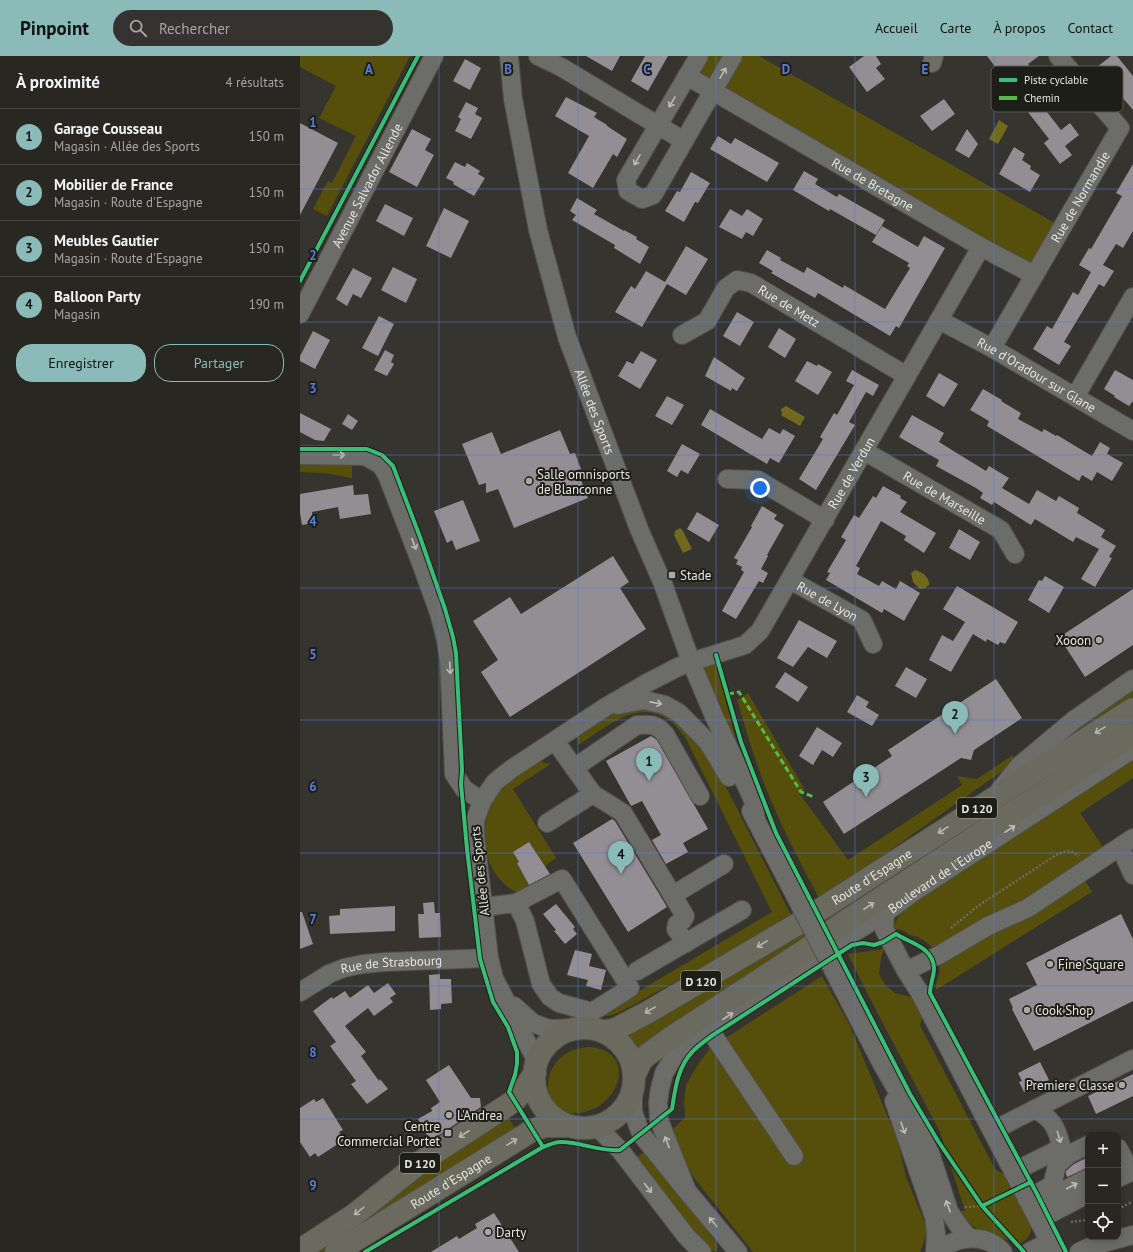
<!DOCTYPE html>
<html lang="fr">
<head>
<meta charset="utf-8">
<style>
  :root { --surface:#282722; --page:#34332f; --text:#f1f3f6; --muted:#a5a5a5; --line:#444440; --accent:#8bbbb9 }
  body { margin:0; font-family:"PT Sans",sans-serif; background:var(--page); color:var(--text) }
  .controls { position:absolute; right:12px; bottom:12px; display:grid; overflow:hidden; border-radius:8px; box-shadow:0 2px 10px #0003 }
  .controls button { width:36px; height:36px; display:grid; place-items:center; padding:0; border:0; border-bottom:1px solid var(--line); background:var(--surface); color:var(--text); font:20px sans-serif }
  .you { position:absolute; left:460px; top:432px; width:14px; height:14px; margin:-10px; border:3px solid #fff; border-radius:50%; background:#1a73e8; box-shadow:0 0 0 6px #1a73e833 }
  .badge { display:grid; place-items:center; width:26px; height:26px; border-radius:50%; background:var(--accent); color:#111; font-size:13px; font-weight:700 }
  .pin { position:absolute; translate:-50% -33px; filter:drop-shadow(0 1px 2px #0008) }
  .pin::after { content:''; position:absolute; top:21px; width:14px; height:12px; background:inherit; clip-path:polygon(0 0,100% 0,50% 100%) }
  .list { margin:0; padding:0; list-style:none }
  h2 { display:flex; justify-content:space-between; align-items:center; height:52px; margin:0; padding:0 16px; font-size:17px }
  h2 small { font-size:13px; font-weight:400; color:var(--muted) }
  .list li { display:grid; grid-template-columns:26px 1fr auto; gap:12px; align-items:center; box-sizing:border-box; height:56px; padding:0 16px; border-top:1px solid var(--line) }
  .list b { display:block; font-size:15px; white-space:nowrap }
  .list p { margin:0; font-size:13px; white-space:nowrap; color:var(--muted) }
  .list em { font-size:13px; font-style:normal; color:var(--muted) }
  .actions { display:flex; gap:8px; padding:12px 16px }
  .actions a { flex:1; padding:9px 0; border:1px solid var(--accent); border-radius:16px; text-align:center; font-size:14px; color:var(--accent) }
  .actions .main { background:var(--accent); color:#111 }
  .icon { flex:none; width:22px; height:22px; fill:none; stroke:currentColor; stroke-width:2; stroke-linecap:round; stroke-linejoin:round }
  .map { position:relative; flex:none; width:833px; height:1196px; overflow:hidden }
  header { display:flex; align-items:center; gap:24px; box-sizing:border-box; height:56px; padding:0 20px; background:var(--accent); color:#111 }
  header strong { font-size:19px }
  nav { display:flex; gap:22px; margin-inline-start:auto; font-size:14px }
  .search { width:280px; height:36px; background:var(--page); display:flex; align-items:center; gap:10px; box-sizing:border-box; padding:0 14px; border-radius:22px; color:var(--muted); font-size:15px }
  main { display:flex }
  aside { flex:1; background:var(--surface) }
  .map>svg:first-child { display:block }
</style>
</head>
<body>
<header>
<strong>Pinpoint</strong>
<div class="search"><svg class="icon" aria-label="search" viewBox="0 0 24 24"><circle cx="10" cy="10" r="6"/><path d="M15 15l6 6"/></svg>Rechercher</div>
<nav><a>Accueil</a><a>Carte</a><a>À propos</a><a>Contact</a></nav>
</header>
<main>
<aside>
<h2>À proximité<small>4 résultats</small></h2>
<ul class="list">
<li><span class="badge">1</span><div><b>Garage Cousseau</b><p>Magasin · Allée des Sports</p></div><em>150 m</em></li>
<li><span class="badge">2</span><div><b>Mobilier de France</b><p>Magasin · Route d'Espagne</p></div><em>150 m</em></li>
<li><span class="badge">3</span><div><b>Meubles Gautier</b><p>Magasin · Route d'Espagne</p></div><em>150 m</em></li>
<li><span class="badge">4</span><div><b>Balloon Party</b><p>Magasin</p></div><em>190 m</em></li>
</ul>
<div class="actions"><a class="main">Enregistrer</a><a>Partager</a></div>
</aside>
<div class="map">
<svg width="833" height="1196" viewBox="0 0 833 1196">
  <rect width="100%" height="100%" fill="#35342e"/>
  <path fill="#554f0b" d="M0,0h110l-83,160 -14,-7 15,-28 4,2 24,-47 -37,-18 17,-32 -36,-19z
    M399,0h60l303,171 -28,48 -347,-199z
    M0,403h52v19l-28,-5 -24,-1z
    M415,605l22,82 -32,-73 3,-7z
    M833,631v9l-91,59z
    M448,637l57,97 -6,3 49,67 114,-75 -5,-9 20,3 36,-24v7l-5,5 -188,133c-23,-43 -46,-87 -62,-133 -8,-22 -14,-45 -21,-67z
    M353,650l35,23 34,50 71,140 -175,94c-7,3 -12,4 -19,2l173,-103 -87,-175c-5,-5 -9,-12 -15,-16 -32,-24 -64,7 -92,24l-1,-8 20,-14 22,-12z
    M833,660v9l-494,326 -12,-18 57,-33 63,-32 41,-28z
    M833,699v23l-53,35 25,37 -84,54 -86,46 -6,-6 -11,-7 -8,-2 -8,-5 -10,-2 10,-17z
    M238,705l13,3 -38,25 43,69 -11,8 -16,-24 -16,10 6,10 -2,1 15,28 -9,4c-4,-2 -10,-4 -14,-7 -30,-23 -32,-67 -9,-97 6,-8 29,-23 38,-30z
    M785,824l7,12 -156,98c-1,-10 6,-16 3,-27z
    M584,893l-3,9 -2,16 6,11 10,8 16,4 12,18 -3,10 75,144 14,9 22,43v11l-5,8 -6,3 -27,-7 -17,-8 -12,-9 -6,-8h7l-25,-79 -76,-145 -16,-33z
    M522,920l27,48 49,117 8,36 18,44 3,12 -7,19h-167l-58,-73 -18,-27 -8,-20 16,-14 -1,-17 2,-16 11,-19 13,-18z
    M288,991c15,0 31,8 31,26 0,12 -7,22 -15,29 -5,5 -10,7 -16,9 -38,13 -55,-33 -24,-56 7,-5 16,-7 24,-8z
    M207,1060l9,13 -193,123h-9l92,-63 25,-23z
    M345,1095l71,91 2,5 -2,4h-4l-4,-2 -72,-91z"/>
  <path fill="#716a1c" d="M699,64l9,6 -10,18 -9,-5z
    M486,350l19,11 -5,9 -19,-11 1,-2 -1,-4z
    M380,472l3,3 9,18 -9,4 -9,-18 1,-1v-3z
    M615,514c7,2 15,7 14,15l-4,3 -5,1 -7,-7 -2,-9z"/>
  <path fill="#938d94" d="M286,0h34l-8,15z
    M345,0h23l-20,35 -17,-10z
    M564,0h12l5,8 -5,4 9,11 -18,13 -18,-25z
    M687,0h52l-11,8 7,9 -2,2 23,30 -9,7 14,18 9,-7 9,12 -14,11 7,9 -12,9 -16,-21 5,-4 -25,-32 1,-1z
    M811,0h6l16,20v34l-36,-43z
    M165,3l16,9 -11,22 -17,-9z
    M266,41l31,16 -3,4 13,8v1l20,13 -10,18 -4,-3 -20,34 -25,-15 21,-37 -34,-20z
    M644,43l11,15 -23,17 -12,-15z
    M166,46l12,6 -3,6 7,4 -11,21 -16,-8 6,-12 -3,-2z
    M0,67l38,20 -38,72z
    M112,73l19,10 -6,11 9,5 -17,32 -28,-15z
    M667,73l11,15 -9,14 -14,-8z
    M418,80l13,8 4,-6 44,25 -12,19 -57,-33z
    M714,91l11,7 -3,6 9,6 -1,3 10,6 -10,17 -31,-18z
    M155,106l10,5 2,-4 13,8 -2,3 7,4 -11,18 -21,-12 1,-2 -8,-4z
    M833,108v67l-10,17 -7,-4 -13,21 11,6 -10,16 -5,-3 -35,58 7,4 -12,19 -26,-16 14,-23 5,3 21,-37 5,3 13,-23 -12,-7 10,-17 2,1 31,-53 -6,-3z
    M504,115l14,8 -3,5 22,13 2,-3 46,26 -9,15 -46,-26 -1,2 -36,-21z
    M391,116l19,11 -12,20 -3,-1 -11,20 -19,-11 12,-20 3,1z
    M277,142l20,12 -3,4 30,17v-1l13,7 -1,2 13,8 -9,17 -26,-16 1,-3 -43,-25 4,-5 -6,-4z
    M85,148l28,14 -9,18 -28,-15z
    M144,152l25,13 -18,37 -25,-12z
    M430,153l12,7 5,-7 16,10 -10,17 -7,-4 -4,7 -23,-12z
    M582,170l36,21 6,-11 21,12 -46,80 -3,-2 -6,10 -72,-43 -3,5 -44,-25 2,-2 -14,-8 8,-13 14,8 -1,2 24,13 3,-6 36,21 1,-3 41,24 25,-41 -3,-2 2,-3 -37,-21z
    M386,190l22,13 -22,36 -19,-11 -25,43 -27,-15 16,-26 4,3 11,-18 19,11z
    M93,211l24,12 -11,24 -25,-13z
    M53,212l19,10 -11,20 -8,-4 -6,12 -11,-7z
    M437,256l17,10 -14,24 -17,-10z
    M79,260l15,8 -16,32 -16,-8z
    M479,272l17,11 -11,19 -17,-11z
    M13,275l17,9 -15,29 -15,-8v-5z
    M85,294l9,5 -3,7 3,2 -7,12 -13,-6z
    M341,295l16,9 -17,29 -22,-13 9,-15 6,3z
    M414,301l31,21 -8,13 -5,-3 -1,3 -26,-15z
    M507,305l10,5 1,-2 14,8 -14,23 -23,-14z
    M552,314l27,15 -6,11 -7,-4 -17,30 6,3 -39,65 -17,-11 24,-40 -3,-2 14,-24 3,2 17,-30 -8,-4z
    M815,314l18,10v21l-4,5 -15,-9 1,-1 -11,-7z
    M639,317l19,11 -14,23 -18,-11z
    M683,333l19,11 -1,1 20,12 -3,6 24,13 2,-3 12,7 1,-1 35,21 8,-14 10,6 -3,6 16,9 -11,18 -15,-9 -5,9 -10,-6 -3,6 -92,-55 2,-5 -19,-11z
    M367,340l17,9 -12,20 -17,-9z
    M410,353l52,30 7,-11 11,6 3,-5 12,7 -16,27 -9,-5 -3,6 -66,-39z
    M0,357l31,16 -7,12 -9,-1 -15,-8z
    M48,358l10,7 -6,9 -10,-6z
    M612,359l32,18 -5,9 47,29 3,-5 20,12 -7,10 27,16 8,-14 19,11 3,-5 20,12 -2,5 28,17 -4,7 15,9 -7,11 3,1 -17,29 -14,-8 18,-30 -23,-12 -3,5 -38,-23 -4,6 -37,-23 -2,3 -12,-7 3,-5 -7,-5 -40,-22 3,-6 -40,-23z
    M260,374l10,24 5,-1 6,16 -4,1 11,28 -74,30 -16,-39 -12,4v-10l-7,2 -17,-41 30,-12 9,22z
    M382,388l18,10 -12,20 -7,-4 -4,7 -10,-6z
    M53,429l1,10 14,-1 3,20 -31,5 -2,-12 -26,5 2,11 -12,2 -2,-12v-19z
    M583,430l18,10 -1,2 7,4 -7,10 36,21 -12,20 -20,-13 2,-4 -25,-15 -25,45 4,2 -3,6 22,12 3,-5 14,8 4,-8 20,12 -16,28 -20,-12 -2,4 -56,-33 4,-7 -3,-1 19,-32 -5,-3 13,-22 5,3 14,-22 3,2z
    M163,444l17,41 -24,9 -4,-10 -5,3 -13,-32z
    M462,450l15,9 -3,4 10,6 -17,30 1,1 -7,13 7,4 -5,10 -4,-2 -23,38 -14,-8 22,-39 -3,-2 1,-3 -6,-3 2,-4 -4,-2 18,-31 -1,-1z
    M397,456l22,13 -10,17 -22,-13z
    M659,473l21,13 -10,18 -21,-12z
    M313,500l16,26 -9,6 26,41 -136,88 -29,-45 17,-12 -25,-39 37,-24 11,17z
    M745,520l19,11 -15,26 -21,-13 11,-20 3,1z
    M657,530l61,36 -13,22 -5,-2 -2,3 -11,-6 -1,3 -13,-8 -22,38 -22,-12 13,-25 11,6 12,-19 -22,-13z
    M833,533v56l-48,32 -24,-37v-4z
    M499,564l38,21 -10,17 -19,-11 -15,20 -16,-9z
    M606,611l21,12 -11,19 -21,-12z
    M485,616l23,15 -10,15 -23,-15z
    M696,623l26,39 -48,32 -3,10 -10,-2 -117,76 -21,-32 69,-46 -4,-6z
    M557,639l12,7 -3,5 13,8 -7,11 -25,-14z
    M517,671l25,16 -9,14 -11,-7 -9,15 -14,-9z
    M351,680l6,4 51,89 -25,14 5,9 -22,12 -14,-24 9,-5 -19,-34 -11,5 -25,-45z
    M312,763l3,2 52,86 -39,25 -55,-89z
    M229,786l21,32 -21,11 -12,-22 2,-1 -6,-10z
    M134,846l1,11h5l1,24 -22,1 -1,-24h6l-1,-11z
    M256,848l19,23 -2,2 4,5 -12,10 -11,-13 2,-1 -13,-16z
    M95,850v25l-65,3 -1,-18 11,-1v-6z
    M0,856h2l11,32 -13,5z
    M821,858l12,25v62l-99,50 -22,-42 1,-1 -4,-9 28,-14 -11,-22z
    M275,894l17,4 -3,12 17,4 -5,20 -15,-4 2,-6 -21,-5z
    M140,918v5h11l1,24 -11,1v5l-11,1 -1,-35z
    M88,927l8,11 -6,4 3,4 -19,14 -6,-8 -23,18 21,26 -5,4 18,25 1,-2 8,10 -21,15 -16,-20 5,-3 -26,-35 6,-4 -23,-31 16,-12 3,-2 1,2 12,-8 5,7 18,-13 6,8z
    M740,1006l9,18 -25,12 -5,-10 3,-1 -4,-8z
    M149,1009l22,33h9l1,9 -48,32 -6,-4 -9,-16 14,-8 -1,-3 9,-6 -14,-22z
    M833,1018v22l-37,18 -8,-18z
    M23,1042l20,32 -4,2 5,8 -26,17 -3,-4 -5,4 -10,-15v-34l14,-9 2,3z
    M788,1101v11l-21,9 -1,-3v-3l8,-7z
    M194,1157l25,39h-88l26,-16 2,3 18,-11 -2,-4z"/>
  <g fill="none" stroke-linecap="round" stroke-linejoin="round">
    <defs>
      <g id="minor">
        <path id="s1" d="M209,0l4,43 25,131 29,107 72,192 24,55 28,78 23,54 39,84 3,21"/>
        <path d="M238,0l23,11 123,74"/>
        <path d="M399,0l-73,124 2,11 14,8 11,-4 80,-139"/>
        <path d="M632,7l2,-7"/>
        <path id="s2" d="M387,20l294,171 53,28"/>
        <path id="s3" d="M0,258l134,-258"/>
        <path id="s4" d="M639,264l53,28 141,83"/>
        <path id="s5" d="M382,279l25,-14 19,-33 11,-8 14,3 156,93"/>
        <path id="s6" d="M692,292l128,-220 -62,-72"/>
        <path d="M775,341l58,-100"/>
        <path id="s7" d="M564,395l137,79 14,24"/>
        <path d="M0,399l65,1 16,9 6,10 34,88 18,50 6,23 4,22 5,116 10,15 18,12"/>
        <path d="M427,423l31,1 67,40"/>
        <path id="s8" d="M490,524l72,40 11,24"/>
        <path d="M318,649l26,-5 21,5 14,8 29,29 21,35"/>
        <path d="M255,685l38,53 30,19 62,103 -3,5 -5,3 -1,5 10,14"/>
        <path d="M274,712l63,-43c14,-1 19,-1 28,9l35,62"/>
        <path d="M699,735l20,-25 55,-46 59,-41"/>
        <path d="M451,755l35,67"/>
        <path d="M247,767l46,-29"/>
        <path d="M820,791l13,28"/>
        <path d="M373,839l51,-31"/>
        <path d="M183,851l33,-4 46,-24 68,109 -38,24 -33,-9 -9,-6 -9,-13 -16,-63 -9,-18"/>
        <path d="M585,857l-1,16 22,42 14,22 135,259"/>
        <path d="M337,915l105,-61"/>
        <path d="M606,915l33,-16 49,-29 40,-18 105,-70"/>
        <path d="M543,933l39,75 28,49 20,40 19,58 9,14 11,13"/>
        <path id="s9" d="M0,936l29,-18 15,-6 19,-4 22,-2 104,-4"/>
        <path d="M214,950l19,17 16,6 32,-1"/>
        <path d="M409,973l85,127"/>
        <path id="s10" d="M237,1006l-43,-84 -5,-20 -14,-123v-14l7,-20 13,-19 15,-12 94,-62 43,-25 31,-16 19,-7 48,-15 15,-14 221,-384"/>
        <path d="M333,1032v24l8,22 46,57 51,61"/>
        <path d="M594,1045l40,116 2,17 -1,18"/>
        <path d="M296,1070l24,24 66,86 16,16"/>
        <path d="M692,1075l141,-72"/>
        <path d="M818,1092l6,11 -6,3"/>
        <path d="M713,1116l44,-22 4,-5c-5,-19 -9,-26 -26,-36"/>
        <path d="M818,1122l15,-7"/>
        <path id="s11" d="M387,1135l-28,-71 -1,-18 2,-14 4,-15 12,-19 33,-25 103,-70 73,-46 30,-22 218,-142"/>
        <path d="M727,1143l22,-12 4,-5 4,-17 11,-10 20,-10"/>
        <path d="M741,1146l47,-24"/>
        <path d="M738,1164l50,-26"/>
        <path d="M637,1196c19,-16 48,-20 66,0"/>
        <path d="M729,1196l20,-10"/>
        <path d="M779,1196l13,-6 41,-11"/>
      </g>
      <g id="major">
        <circle cx="284" cy="1022" r="50"/>
        <path id="s12" d="M304,976l12,-3 34,-18 146,-86 337,-216"/>
        <path d="M334,1020l8,-17 27,-20 138,-90 30,-22 296,-193"/>
        <path d="M0,1194l54,-35 68,-54 92,-60 8,-9 13,-19"/>
        <path id="s13" d="M36,1196l197,-122 12,-4h25"/>
      </g>
    </defs>
    <use href="#minor" stroke="#51504b" stroke-width="20"/>
    <use href="#major" stroke="#51504b" stroke-width="24"/>
    <path stroke="#6b6a66" stroke-width="2.5" stroke-dasharray="2 2" stroke-linecap="butt" d="M651,872l27,-22 75,-49c11,-6 15,-9 26,-1
      M665,1151l17,-1
      M818,1153l14,-7
      M771,1166l17,-2"/>
    <use href="#minor" stroke="#6c6c68" stroke-width="18"/>
    <use href="#major" stroke="#6b6a5e" stroke-width="22"/>
    <defs>
      <path id="minor-bridge" d="M486,822l57,111"/>
    </defs>
    <use href="#minor-bridge" stroke="#51504b" stroke-width="20" stroke-linecap="butt"/>
    <use href="#minor-bridge" stroke="#6c6c68" stroke-width="18"/>
    <path stroke="#58b947" stroke-width="3" stroke-dasharray="6 3" stroke-linecap="butt" d="M428,638l11,-2 62,100 13,5"/>
    <defs>
      <path id="cycleway" d="M0,225l118,-225
        M0,393h67l15,6 11,11 27,71 25,72 8,28 3,16 6,117 -1,14 6,65 13,110 13,43 15,25 9,25v12l-2,11 -6,17 34,55
        M416,599l25,87 35,91 134,261 28,47 44,65 49,-24
        M682,1150l42,46
        M65,1196l178,-105c5,-2 12,-5 18,-5 20,0 39,10 59,8l52,-41c3,-20 6,-43 21,-58 6,-6 13,-11 20,-16l139,-90 11,-2 11,2 9,-3 13,-8c14,9 37,13 38,34 0,9 -4,16 -4,25l107,201 29,58"/>
    </defs>
    <use href="#cycleway" stroke="#1e1e18" stroke-width="6"/>
    <use href="#cycleway" stroke="#3abd76" stroke-width="4"/>
  </g>
  <defs><path id="oneway-shaft" d="M-6 0H5M1.5-3L5.5 0L1.5 3" fill="none" stroke-width="1.6" stroke-linecap="round" stroke-linejoin="round"/></defs>
  <g stroke="#bcbcb5">
    <use href="#oneway-shaft" transform="translate(423 17) rotate(-60)"/>
    <use href="#oneway-shaft" transform="translate(372 46) rotate(121)"/>
    <use href="#oneway-shaft" transform="translate(337 104) rotate(120)"/>
    <use href="#oneway-shaft" transform="translate(39 399)"/>
    <use href="#oneway-shaft" transform="translate(114 488) rotate(69)"/>
    <use href="#oneway-shaft" transform="translate(150 612) rotate(87)"/>
    <use href="#oneway-shaft" transform="translate(356 647) rotate(11)"/>
    <use href="#oneway-shaft" transform="translate(710 773) rotate(-33)"/>
    <use href="#oneway-shaft" transform="translate(428 960) rotate(-34)"/>
    <use href="#oneway-shaft" transform="translate(603 1072) rotate(71)"/>
    <use href="#oneway-shaft" transform="translate(759 1081) rotate(74)"/>
    <use href="#oneway-shaft" transform="translate(367 1086) rotate(-111)"/>
    <use href="#oneway-shaft" transform="translate(772 1130) rotate(-28)"/>
    <use href="#oneway-shaft" transform="translate(348 1132) rotate(52)"/>
    <use href="#oneway-shaft" transform="translate(648 1150) rotate(-110)"/>
    <use href="#oneway-shaft" transform="translate(413 1166) rotate(-130)"/>
  </g>
  <g stroke="#b5b5ab">
    <use href="#oneway-shaft" transform="translate(800 674) rotate(148)"/>
    <use href="#oneway-shaft" transform="translate(643 774) rotate(147)"/>
    <use href="#oneway-shaft" transform="translate(569 850) rotate(-33)"/>
    <use href="#oneway-shaft" transform="translate(462 888) rotate(149)"/>
    <use href="#oneway-shaft" transform="translate(350 954) rotate(150)"/>
    <use href="#oneway-shaft" transform="translate(164 1078) rotate(147)"/>
    <use href="#oneway-shaft" transform="translate(212 1086) rotate(-32)"/>
    <use href="#oneway-shaft" transform="translate(59 1155) rotate(142)"/>
  </g>
  <path fill="none" stroke="#5a7cda" stroke-width="1" stroke-opacity="0.55" d="M139,0v1196M278,0v1196M416,0v1196M555,0v1196M694,0v1196M0,133h833M0,266h833M0,399h833M0,532h833M0,664h833M0,797h833M0,930h833M0,1063h833"/>
  <g fill="#a9a8a1" stroke="#1e1e18" stroke-width="1.5">
    <circle cx="229" cy="425" r="4"/>
    <rect x="368" y="515" width="8" height="8" rx="2"/>
    <circle cx="799" cy="584" r="4"/>
    <circle cx="750" cy="908" r="4"/>
    <circle cx="727" cy="954" r="4"/>
    <circle cx="822" cy="1029" r="4"/>
    <circle cx="149" cy="1059" r="4"/>
    <rect x="144" y="1073" width="8" height="8" rx="2"/>
    <circle cx="188" cy="1176" r="4"/>
  </g>
  <g text-anchor="middle" dominant-baseline="central" stroke-width="4" stroke-linejoin="round" paint-order="stroke">
    <g fill="#1e1e18" stroke="#ababa3" stroke-width="1">
      <rect x="657" y="742" width="40" height="20" rx="3"/>
      <rect x="381" y="915" width="40" height="20" rx="3"/>
      <rect x="100" y="1097" width="40" height="20" rx="3"/>
    </g>
    <g font-size="12" font-weight="bold" fill="#e7e7df">
      <text x="677" y="752">D 120</text>
      <text x="401" y="925">D 120</text>
      <text x="120" y="1107">D 120</text>
    </g>
    <g font-size="13" fill="#e7e7df" stroke="#1e1e18">
      <text stroke="none"><textPath href="#s2" startOffset="215">Rue de Bretagne</textPath></text>
      <text stroke="none"><textPath href="#s3" startOffset="145">Avenue Salvador Allende</textPath></text>
      <text stroke="none"><textPath href="#s6" startOffset="175">Rue de Normandie</textPath></text>
      <text stroke="none"><textPath href="#s5" startOffset="139">Rue de Metz</textPath></text>
      <text stroke="none"><textPath href="#s4" startOffset="112">Rue d'Oradour sur Glane</textPath></text>
      <text stroke="none"><textPath href="#s1" startOffset="367">Allée des Sports</textPath></text>
      <text stroke="none"><textPath href="#s10" startOffset="787">Rue de Verdun</textPath></text>
      <text stroke="none"><textPath href="#s7" startOffset="93">Rue de Marseille</textPath></text>
      <text stroke="none"><textPath href="#s8" startOffset="43">Rue de Lyon</textPath></text>
      <text transform="translate(180 815) rotate(-96)">Allée des Sports</text>
      <text stroke="none"><textPath href="#s12" startOffset="310">Route d'Espagne</textPath></text>
      <text stroke="none"><textPath href="#s11" startOffset="465">Boulevard de l'Europe</textPath></text>
      <text stroke="none"><textPath href="#s9" startOffset="98">Rue de Strasbourg</textPath></text>
      <text stroke="none"><textPath href="#s13" startOffset="135">Route d'Espagne</textPath></text>
    </g>
    <g font-size="13" fill="#e7e7df" stroke="#1e1e18" text-anchor="start">
      <text x="237" y="418">Salle omnisports<tspan x="237" dy="15">de Blanconne</tspan></text>
      <text x="380" y="519">Stade</text>
      <text x="791" y="584" text-anchor="end">Xooon</text>
      <text x="758" y="908">Fine Square</text>
      <text x="735" y="954">Cook Shop</text>
      <text x="814" y="1029" text-anchor="end">Premiere Classe</text>
      <text x="157" y="1059">L'Andrea</text>
      <text x="140" y="1070" text-anchor="end">Centre<tspan x="140" dy="15">Commercial Portet</tspan></text>
      <text x="196" y="1176">Darty</text>
    </g>
  </g>
  <rect x="691" y="10" width="132" height="46" rx="6" fill="#1e1e18" stroke="#5a5a54" stroke-width="1"/>
  <rect x="699" y="22" width="18" height="4" fill="#3abd76"/>
  <rect x="699" y="40" width="18" height="4" fill="#58b947"/>
  <g font-size="11" fill="#e7e7df">
    <text x="724" y="28">Piste cyclable</text>
    <text x="724" y="46">Chemin</text>
  </g>
  <g font-size="13" text-anchor="middle" font-weight="bold" fill="#5a7cda" stroke="#1e1e18" stroke-width="4" stroke-linejoin="round" paint-order="stroke">
    <text x="69" y="18">A</text>
    <text x="208" y="18">B</text>
    <text x="347" y="18">C</text>
    <text x="486" y="18">D</text>
    <text x="625" y="18">E</text>
    <text x="13" y="71">1</text>
    <text x="13" y="204">2</text>
    <text x="13" y="337">3</text>
    <text x="13" y="470">4</text>
    <text x="13" y="603">5</text>
    <text x="13" y="735">6</text>
    <text x="13" y="868">7</text>
    <text x="13" y="1001">8</text>
    <text x="13" y="1134">9</text>
  </g>
</svg>
<div class="controls">
<button>+</button>
<button>−</button>
<button><svg class="icon" aria-label="locate" viewBox="0 0 24 24"><circle cx="12" cy="12" r="6"/><path d="M12 2v4M12 18v4M2 12h4M18 12h4"/></svg></button>
</div>
<div class="you"></div>
<div class="pin badge" style="left:349px;top:725px">1</div>
<div class="pin badge" style="left:655px;top:678px">2</div>
<div class="pin badge" style="left:566px;top:741px">3</div>
<div class="pin badge" style="left:321px;top:818px">4</div>
</div>
</main>
</body>
</html>
